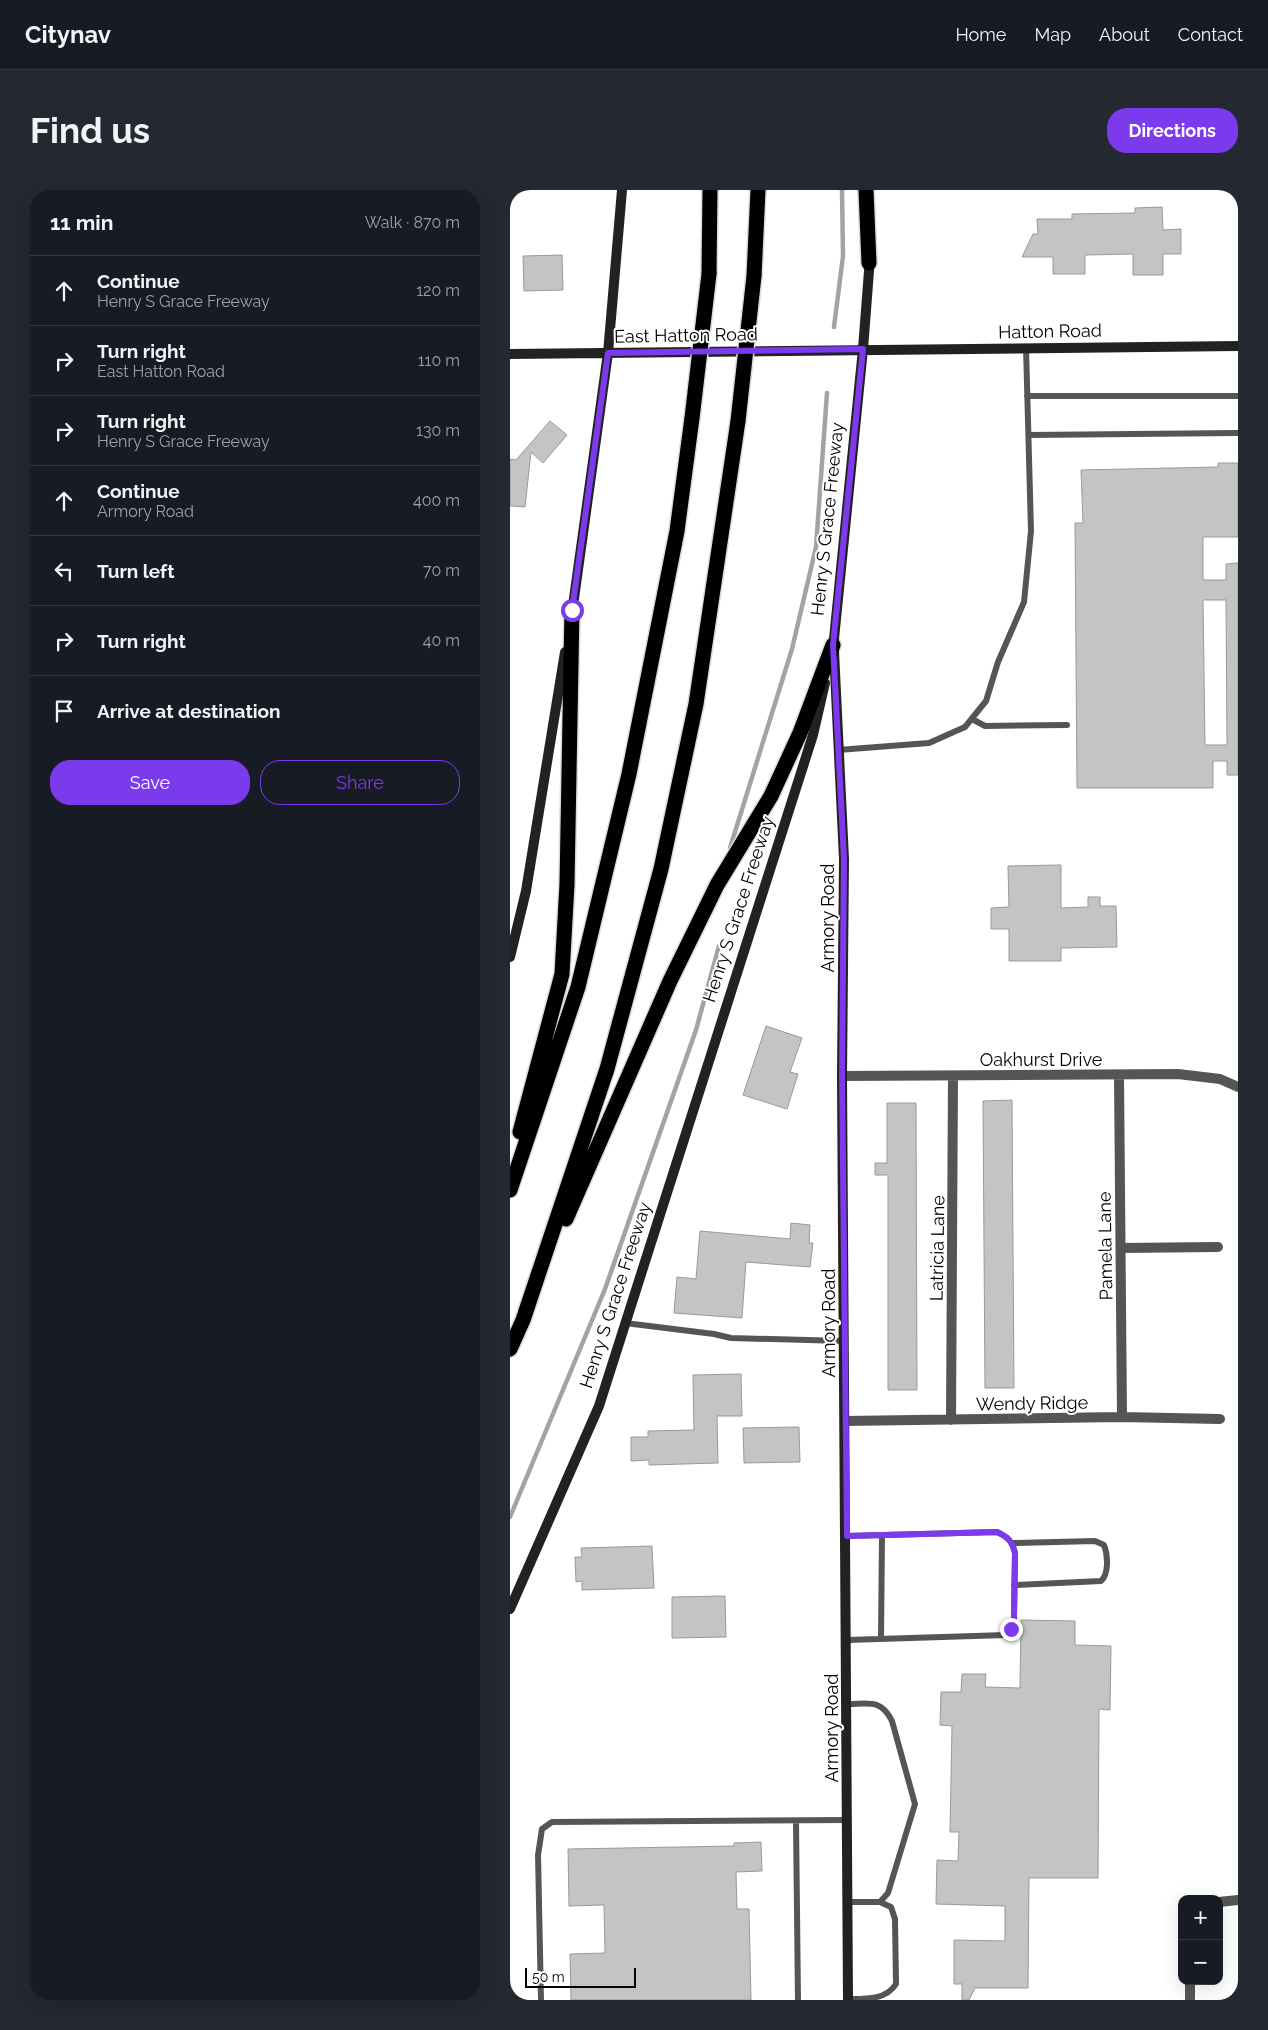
<!DOCTYPE html>
<html lang="en">
<head>
<meta charset="utf-8">
<style>
  :root { --surface:#171b24; --page:#242831; --text:#f1f3f6; --muted:#9ea1a6; --line:#363941; --accent:#7c3aed }
  body { margin:0; font-family:Raleway,sans-serif; background:var(--page); color:var(--text) }
  .controls { position:absolute; right:15px; bottom:15px; display:grid; overflow:hidden; border-radius:10px; box-shadow:0 5px 20px #0002 }
  .controls button { width:45px; height:45px; display:grid; place-items:center; padding:0; border:0; border-bottom:1px solid var(--line); background:var(--surface); color:var(--text); font:25px sans-serif }
  .scale { position:absolute; left:15px; bottom:12px; width:111px; box-sizing:border-box; padding-left:5px; border:2px solid #000; border-top:0; font-size:14px; line-height:18px; white-space:nowrap; color:#000; -webkit-text-stroke:4px #fff; paint-order:stroke }
  .stop { position:absolute; width:15px; height:15px; margin:-11px; border:4px solid #7c3aed; border-radius:50%; background:#fff }
  .stop.end { background:#7c3aed; border-color:#fff; box-shadow:0 1px 5px #0008 }
  .list { margin:0; padding:0; list-style:none }
  h2 { display:flex; justify-content:space-between; align-items:center; height:65px; margin:0; padding:0 20px; font-size:21px }
  h2 small { font-size:16px; font-weight:400; color:var(--muted) }
  .list li { display:grid; grid-template-columns:32px 1fr auto; gap:15px; align-items:center; box-sizing:border-box; height:70px; padding:0 20px; border-top:1px solid var(--line) }
  .list b { display:block; font-size:19px; white-space:nowrap }
  .list p { margin:0; font-size:16px; white-space:nowrap; color:var(--muted) }
  .list em { font-size:16px; font-style:normal; color:var(--muted) }
  .actions { display:flex; gap:10px; padding:15px 20px }
  .actions a { flex:1; padding:11px 0; border:1px solid var(--accent); border-radius:20px; text-align:center; font-size:18px; color:var(--accent) }
  .actions .main { background:var(--accent); color:#fff }
  .icon { flex:none; width:28px; height:28px; fill:none; stroke:currentColor; stroke-width:2; stroke-linecap:round; stroke-linejoin:round }
  .map { position:relative; flex:none; width:728px; height:1810px; overflow:hidden; border-radius:20px }
  header { display:flex; align-items:center; gap:30px; box-sizing:border-box; height:70px; padding:0 25px; background:var(--surface); border-bottom:1px solid var(--line) }
  header strong { font-size:24px }
  nav { display:flex; gap:28px; margin-inline-start:auto; font-size:18px }
  .intro { display:flex; align-items:center; justify-content:space-between; box-sizing:border-box; height:120px; padding:0 30px }
  h1 { margin:0; font-size:35px }
  .button { padding:12px 22px; border-radius:20px; background:var(--accent); color:#fff; font-size:18px; font-weight:700 }
  main { display:flex; gap:30px; padding:0 30px }
  aside { flex:1; background:var(--surface); border-radius:20px; box-shadow:0 5px 20px #0002 }
  .map>svg:first-child { display:block }
</style>
</head>
<body>
<header>
<strong>Citynav</strong>
<nav><a>Home</a><a>Map</a><a>About</a><a>Contact</a></nav>
</header>
<div class="intro"><h1>Find us</h1><a class="button">Directions</a></div>
<main>
<aside>
<h2>11 min<small>Walk · 870 m</small></h2>
<ul class="list">
<li><svg class="icon" aria-label="ahead" viewBox="0 0 24 24"><path d="M12 20V5M6 11l6-6 6 6"/></svg><div><b>Continue</b><p>Henry S Grace Freeway</p></div><em>120 m</em></li>
<li><svg class="icon" aria-label="right" viewBox="0 0 24 24"><path d="M7 20v-9h11M14 6l5 5-5 5"/></svg><div><b>Turn right</b><p>East Hatton Road</p></div><em>110 m</em></li>
<li><svg class="icon" aria-label="right" viewBox="0 0 24 24"><path d="M7 20v-9h11M14 6l5 5-5 5"/></svg><div><b>Turn right</b><p>Henry S Grace Freeway</p></div><em>130 m</em></li>
<li><svg class="icon" aria-label="ahead" viewBox="0 0 24 24"><path d="M12 20V5M6 11l6-6 6 6"/></svg><div><b>Continue</b><p>Armory Road</p></div><em>400 m</em></li>
<li><svg class="icon" aria-label="left" viewBox="0 0 24 24"><path d="M17 20v-9H6M10 6l-5 5 5 5"/></svg><div><b>Turn left</b></div><em>70 m</em></li>
<li><svg class="icon" aria-label="right" viewBox="0 0 24 24"><path d="M7 20v-9h11M14 6l5 5-5 5"/></svg><div><b>Turn right</b></div><em>40 m</em></li>
<li><svg class="icon" aria-label="arrive" viewBox="0 0 24 24"><path d="M6 21V4h12l-3 4 3 4H6"/></svg><div><b>Arrive at destination</b></div></li>
</ul>
<div class="actions"><a class="main">Save</a><a>Share</a></div>
</aside>
<div class="map">
<svg width="728" height="1810" viewBox="0 0 728 1810">
  <rect width="100%" height="100%" fill="#fff"/>
  <g fill="none" stroke-linecap="round" stroke-linejoin="round">
    <path stroke="#a3a3a3" stroke-width="4.5" d="M324,137l9,-71 -1,-66
      M220,658l62,-199 24,-102 11,-154
      M0,1327l95,-228 91,-259 23,-84"/>
  </g>
  <path fill="#c4c4c4" stroke="#999" fill-rule="evenodd" d="M652,17l1,23 18,-1v25h-18v21h-30v-21l-48,1v19h-32v-17h-31l11,-23h5l-1,-15h35v-5l63,-1v-5z
    M52,65l1,35 -39,1 -1,-35z
    M40,231l17,14 -24,28 -12,-11 -6,55 -15,-1v-47l6,1z
    M708,273h20v74h-35v43h23v-16l12,-1v212h-11v-14h-14v27h-136l-2,-265h8l-2,-53 137,-3zM693,410h23l1,145h-22z
    M551,675v43l27,-1v-10h12v9h16l1,41 -56,1v13h-52v-32h-18v-21l18,-1 -1,-41z
    M256,836l36,12 -12,34 8,2 -11,35 -44,-14z
    M502,910l2,288h-29l-2,-287z
    M377,913h29l1,287h-29v-215h-13v-12h12z
    M281,1033l19,2 -1,18h4l-3,24 -64,-5 -4,56 -68,-5 3,-36 19,2 4,-48 90,8z
    M231,1184l1,42h-25l1,47 -69,2v-5l-18,1v-24h17v-6l46,-1 -1,-55z
    M289,1237l1,35 -56,1 -1,-35z
    M142,1356l2,42 -72,2v-9l-6,1 -1,-25h7l-1,-9z
    M215,1406l1,41 -54,1v-41z
    M511,1430l54,1v24l36,1 -1,64 -11,-1 -1,169h-69l-1,110h-53l-6,12h-7v-16h-8v-44l51,1v-35l-69,-2 1,-44 21,1 1,-29h-9l2,-106 -12,-1 1,-33h20l1,-18h24l-1,13 35,1z
    M251,1652l1,29 -26,1 1,37h12l2,91h-180l-1,-46 35,-1 -1,-48 -35,1 -1,-57 166,-3v-3z"/>
  <g fill="none" stroke-linecap="round" stroke-linejoin="round">
    <defs>
      <path id="highway" d="M356,0l3,73
        M199,84l1,-84
        M244,86l4,-86
        M10,942l42,-158 5,-90 5,-275
        M0,1000l68,-203 51,-213 48,-243 15,-113
        M56,1029l104,-238 47,-96 54,-89 29,-63 33,-88
        M0,1159l13,-29 84,-251 54,-200 35,-165 42,-283"/>
    </defs>
    <use href="#highway" stroke="#dbdbdb" stroke-width="18"/>
    <path stroke="#555" stroke-width="6" d="M517,206h211
      M519,245l209,-2
      M462,529l13,7 82,-1
      M328,560l91,-7 36,-16 21,-26 12,-39 26,-60 7,-71 -5,-184
      M115,1133l89,11 17,4 113,3
      M337,1346l150,-4c11,5 15,9 18,21l-1,65 -3,11 -5,6 -159,5
      M503,1353l82,-2 9,4c4,10 5,29 -3,36l-87,4
      M371,1449l1,-104
      M338,1514c22,0 33,-5 44,17l23,83 -27,89 -8,9h-32
      M286,1631l2,179
      M338,1809c18,0 38,1 48,-15l-1,-65 -4,-12 -11,-5
      M31,1810l-3,-145 4,-26 10,-7 296,-2"/>
    <path stroke="#555" stroke-width="10" d="M609,885l3,342
      M332,886l336,-2 42,5 18,8
      M611,1058l97,-1
      M441,1230l2,-344
      M335,1231l277,-4 98,2
      M709,1712l19,-2
      M680,1791v19"/>
    <path stroke="#222" stroke-width="10" d="M0,164l728,-8
      M62,423l36,-260 14,-163
      M323,459l30,-300 7,-91
      M324,461l10,208 -2,217 6,924
      M0,767l16,-66 39,-239
      M0,1419l89,-203 214,-671 12,-52"/>
    <use href="#highway" stroke="#000" stroke-width="15"/>
    <defs>
      <path id="highway-bridge" d="M182,228l17,-144
        M228,231l16,-145"/>
    </defs>
    <use href="#highway-bridge" stroke="#dbdbdb" stroke-width="18" stroke-linecap="butt"/>
    <use href="#highway-bridge" stroke="#000" stroke-width="15"/>
  </g>
  <g fill="none" stroke-linecap="round" stroke-linejoin="round">
    <path stroke="#7c3aed" stroke-width="6" d="M62,420l36,-257 255,-4 -30,296 11,214 -2,217 5,460 150,-4c11,5 15,9 18,21l-1,65 -3,11"/>
  </g>
  <g text-anchor="middle" dominant-baseline="central" stroke-width="4" stroke-linejoin="round" paint-order="stroke">
    <g font-size="18" fill="#000" stroke="#fff">
      <text transform="translate(540 141) rotate(-1)">Hatton Road</text>
      <text transform="translate(176 145) rotate(-1)">East Hatton Road</text>
      <text transform="translate(317 329) rotate(-84)">Henry S Grace Freeway</text>
      <text transform="translate(228 719) rotate(-72)">Henry S Grace Freeway</text>
      <text transform="translate(317 728) rotate(-90)">Armory Road</text>
      <text x="531" y="869">Oakhurst Drive</text>
      <text transform="translate(595 1056) rotate(-91)">Pamela Lane</text>
      <text transform="translate(427 1058) rotate(-89)">Latricia Lane</text>
      <text transform="translate(105 1105) rotate(-72)">Henry S Grace Freeway</text>
      <text transform="translate(318 1133) rotate(-90)">Armory Road</text>
      <text transform="translate(522 1213) rotate(-1)">Wendy Ridge</text>
      <text transform="translate(321 1538) rotate(-90)">Armory Road</text>
    </g>
  </g>
</svg>
<div class="controls">
<button>+</button>
<button>−</button>
</div>
<div class="scale">50 m</div>
<div class="stop" style="left:62px;top:420px"></div>
<div class="stop end" style="left:501px;top:1439px"></div>
</div>
</main>
</body>
</html>
